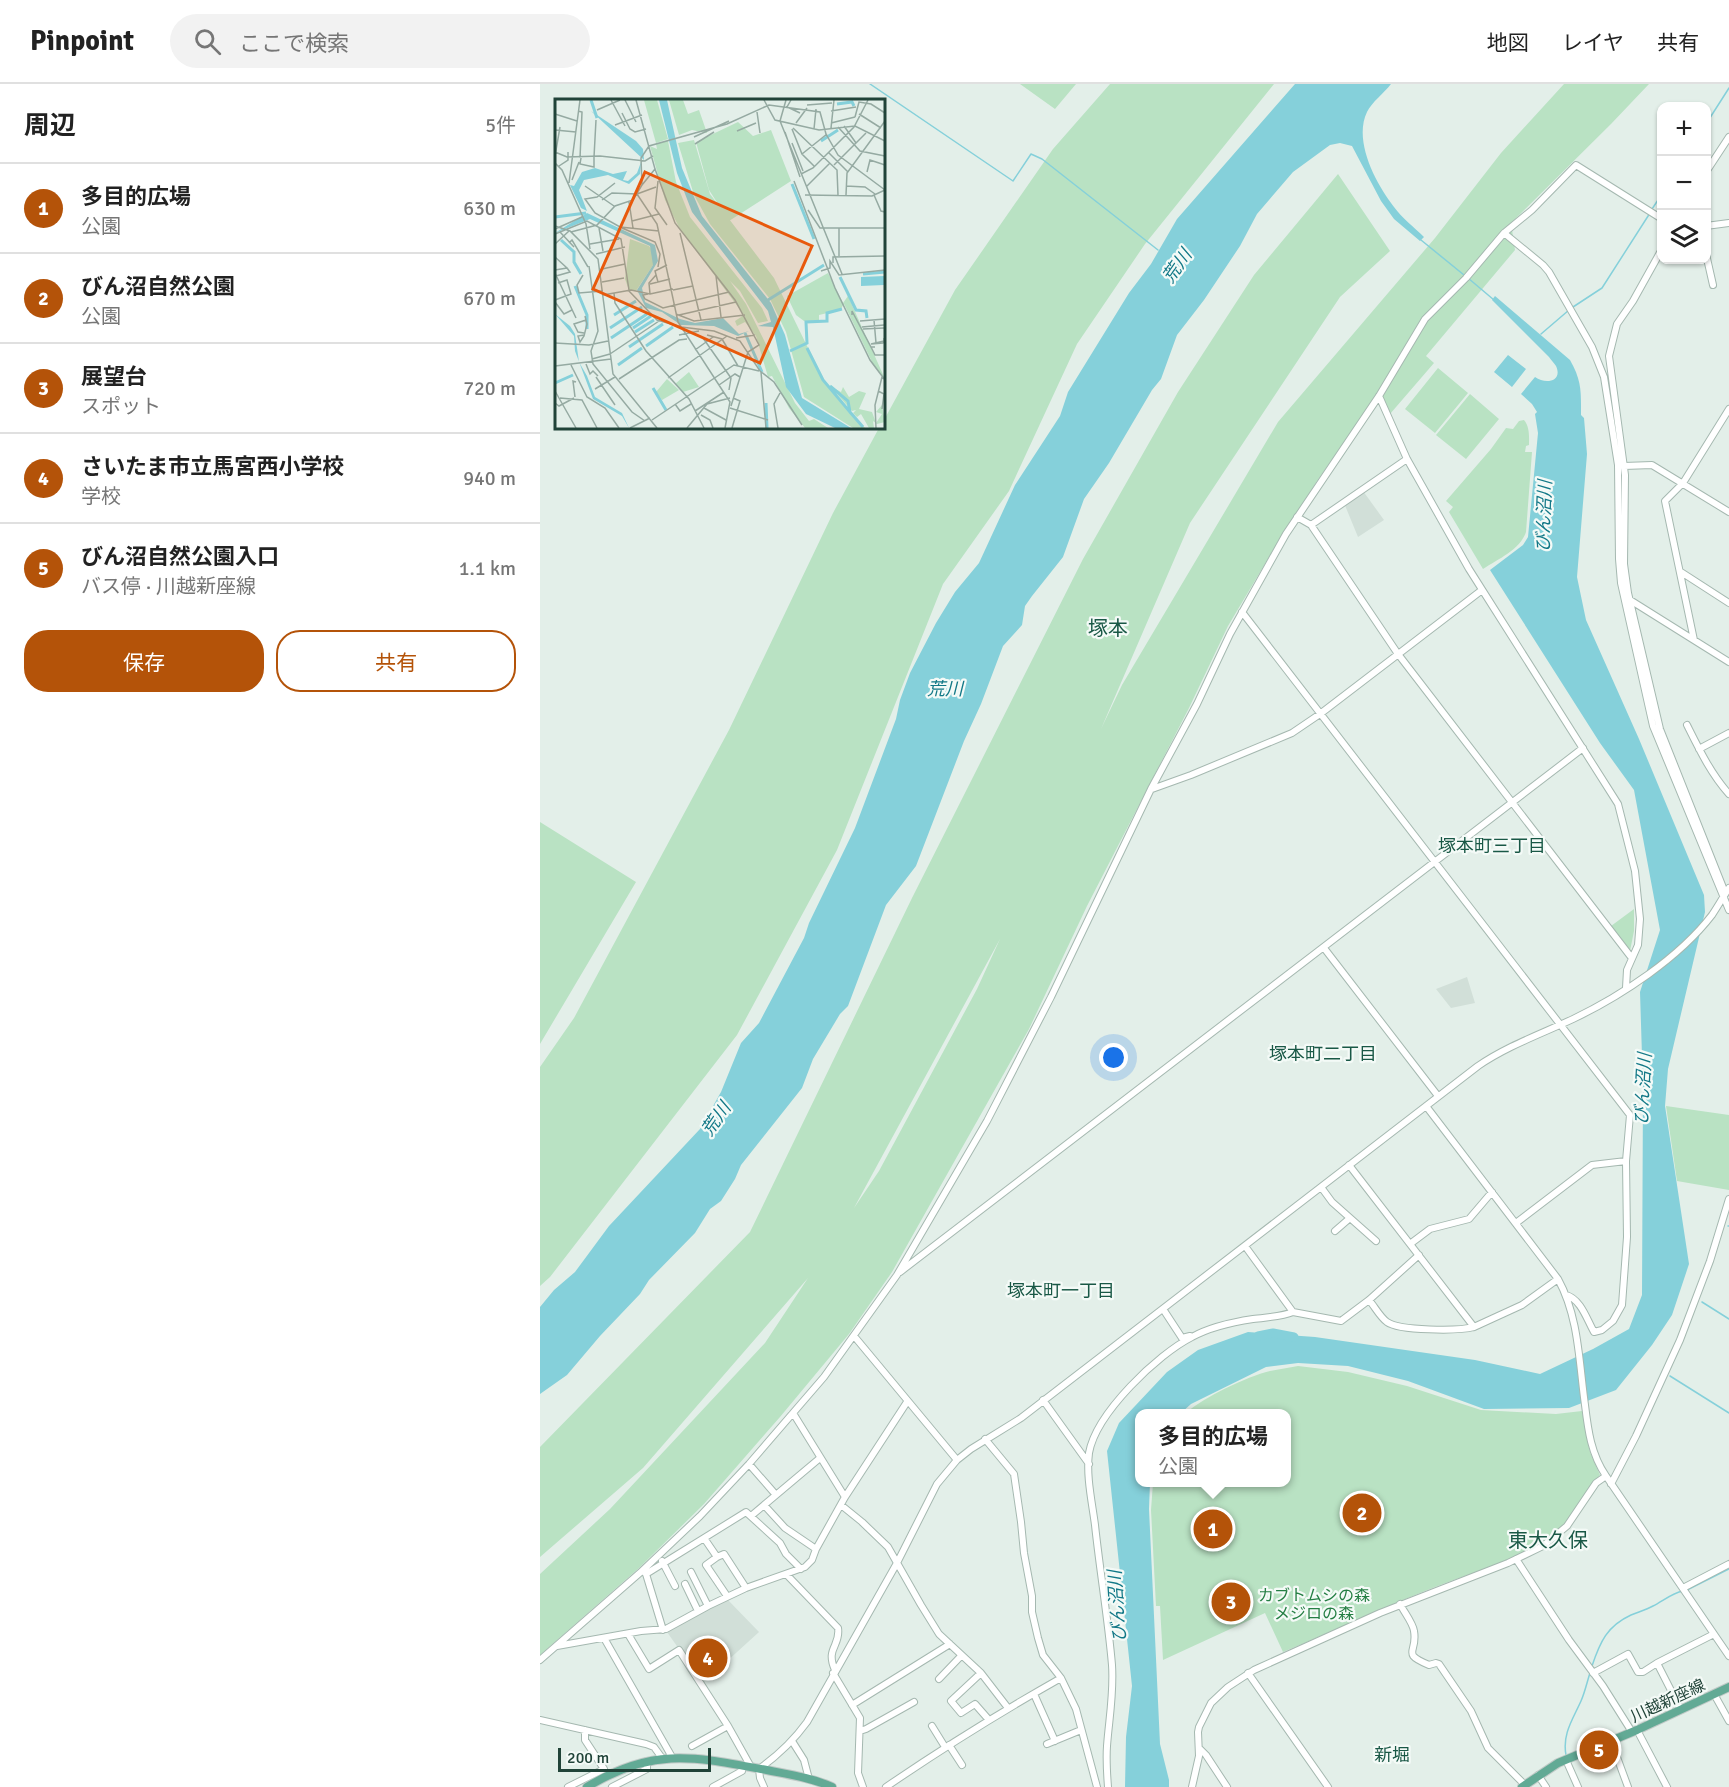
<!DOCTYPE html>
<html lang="ja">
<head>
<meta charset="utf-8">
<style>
  :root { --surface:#fff; --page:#f2f2f2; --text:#222; --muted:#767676; --line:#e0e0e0; --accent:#b45309 }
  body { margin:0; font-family:Signika,"Noto Sans JP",sans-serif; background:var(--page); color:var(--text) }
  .controls { position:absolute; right:18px; top:18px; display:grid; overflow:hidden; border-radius:12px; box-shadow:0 2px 4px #0004 }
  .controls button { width:54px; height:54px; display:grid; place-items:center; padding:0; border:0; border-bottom:2px solid var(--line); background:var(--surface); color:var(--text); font:30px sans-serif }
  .scale { position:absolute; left:18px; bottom:15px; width:153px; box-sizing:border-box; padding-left:6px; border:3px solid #204338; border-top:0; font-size:16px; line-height:21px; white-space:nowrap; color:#204338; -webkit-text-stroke:4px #f4faf7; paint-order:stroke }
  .you { position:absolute; left:574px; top:974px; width:21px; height:21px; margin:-15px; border:4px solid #fff; border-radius:50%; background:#1a73e8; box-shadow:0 0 0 9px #1a73e833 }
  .badge { display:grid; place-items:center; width:39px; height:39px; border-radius:50%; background:var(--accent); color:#fff; font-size:20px; font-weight:700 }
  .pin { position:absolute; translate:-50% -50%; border:3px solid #fff; box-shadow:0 2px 6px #0006 }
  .popup { position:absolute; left:595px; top:1325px; width:156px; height:78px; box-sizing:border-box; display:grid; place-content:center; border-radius:12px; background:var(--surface); filter:drop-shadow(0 2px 4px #0005); font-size:20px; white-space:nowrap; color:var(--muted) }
  .popup b { font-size:22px; color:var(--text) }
  .popup::after { content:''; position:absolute; left:50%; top:100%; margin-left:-12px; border:12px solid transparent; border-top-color:var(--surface) }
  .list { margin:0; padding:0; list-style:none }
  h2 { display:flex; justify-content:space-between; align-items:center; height:78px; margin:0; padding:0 24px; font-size:26px }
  h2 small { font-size:20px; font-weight:400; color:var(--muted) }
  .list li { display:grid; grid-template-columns:39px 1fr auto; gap:18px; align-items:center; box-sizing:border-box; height:90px; padding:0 24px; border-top:2px solid var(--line) }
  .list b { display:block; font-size:22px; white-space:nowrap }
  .list p { margin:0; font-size:20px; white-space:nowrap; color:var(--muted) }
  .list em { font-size:20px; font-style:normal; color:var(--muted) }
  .actions { display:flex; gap:12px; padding:18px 24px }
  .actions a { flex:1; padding:14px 0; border:2px solid var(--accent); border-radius:24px; text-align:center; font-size:21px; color:var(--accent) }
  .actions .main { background:var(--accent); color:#fff }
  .icon { flex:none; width:33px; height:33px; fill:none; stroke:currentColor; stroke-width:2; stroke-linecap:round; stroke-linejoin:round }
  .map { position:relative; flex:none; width:1189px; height:1703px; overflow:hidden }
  header { display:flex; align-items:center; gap:36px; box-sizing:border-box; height:84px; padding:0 30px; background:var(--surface); border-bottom:2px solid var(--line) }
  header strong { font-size:28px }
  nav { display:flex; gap:33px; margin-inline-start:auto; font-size:21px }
  .search { width:420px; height:54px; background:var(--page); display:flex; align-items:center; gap:15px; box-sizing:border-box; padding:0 21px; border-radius:33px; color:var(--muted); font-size:22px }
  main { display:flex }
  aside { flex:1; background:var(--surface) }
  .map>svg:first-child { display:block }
</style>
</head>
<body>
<header>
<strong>Pinpoint</strong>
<div class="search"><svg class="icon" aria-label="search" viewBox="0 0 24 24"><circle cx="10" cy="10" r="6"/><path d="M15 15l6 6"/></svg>ここで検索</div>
<nav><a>地図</a><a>レイヤ</a><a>共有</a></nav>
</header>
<main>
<aside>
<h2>周辺<small>5件</small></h2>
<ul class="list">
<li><span class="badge">1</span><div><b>多目的広場</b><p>公園</p></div><em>630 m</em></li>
<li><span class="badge">2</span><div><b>びん沼自然公園</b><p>公園</p></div><em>670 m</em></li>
<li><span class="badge">3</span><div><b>展望台</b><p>スポット</p></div><em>720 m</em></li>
<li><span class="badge">4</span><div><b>さいたま市立馬宮西小学校</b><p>学校</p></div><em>940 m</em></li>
<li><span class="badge">5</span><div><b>びん沼自然公園入口</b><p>バス停 · 川越新座線</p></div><em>1.1 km</em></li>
</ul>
<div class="actions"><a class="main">保存</a><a>共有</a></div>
</aside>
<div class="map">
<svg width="1189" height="1703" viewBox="0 0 1189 1703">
  <rect width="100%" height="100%" fill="#e3efe9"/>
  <path fill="#d1dfd8" d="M823,407l21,29 -26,17 -14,-34z
    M927,893l8,26 -24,5 -15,-19z
    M187,1515l32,33 -56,51 -36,-51 40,-24z"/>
  <path fill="#b9e2c3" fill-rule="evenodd" d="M480,0h56l-21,25z
    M570,0h164l-129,160 -68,100 -68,147 -66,93 -106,266 -100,185 -187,242 -10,9v-219l34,-49 155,-288 104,-217 46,-85h5v-8l71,-130 98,-141z
    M1024,0h85l-38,40 -100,99 4,27 -89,106 8,7 -44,51 -14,-18 -59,85 -42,66 -47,79 -39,82 -102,198 -58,123 -137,243 -43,62 -69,83 -76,87 -65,64 -99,87v-81l70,-65 155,-166 43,-65 -165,190 -103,89v-110l210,-215 162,-334 171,-339 95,-167 76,-117 84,-101 52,77 -50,46 -150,226 -89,206 21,-44 156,-263 157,-184 66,-85zM460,855l-23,50 -98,182 -25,37z
    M898,284l30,25 -33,40 -30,-24z
    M930,310l29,25 -33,40 -30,-24z
    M984,336c6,7 5,17 5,25l-3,1 -1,6h7l-6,80c-6,18 -28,27 -43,37l-34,-57 4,-5 -7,-6 45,-52 15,-21 7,1 6,-8z
    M0,738l96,60 -96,162z
    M1094,825v22l-4,20 -19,-25z
    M1126,1022l63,9v75l-52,-9z
    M758,1282l50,6 59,14 74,24 75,4 26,-3 8,41 10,23c-17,17 -25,42 -44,58 -28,24 -86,40 -121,54 -52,20 -101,44 -152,65l-18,-39 -102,47 -3,-54h-4l-5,-96 2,-27 133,-1v-68l-100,-1c18,-16 60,-36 84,-42 9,-2 19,-3 28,-5z"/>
  <path fill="#85d0da" d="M755,0h96c-7,9 -19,18 -24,28 -14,29 9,72 27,95 8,11 20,20 30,30l-4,4 -26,-22 -13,-18 -29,-55 -12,-3 -10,2 -37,27 -36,42 -17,32 -36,54 -27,35 -16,44 -9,11 -43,73 -25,36 -21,58 -31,39 -7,10 -3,19 -19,21 -22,58 -17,37 -48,125 -30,39 -38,101 -8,8 -27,45 -11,29 -61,77 -6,14 -14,22 -11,8 -15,24 -46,47 -9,14 -40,42 -33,39 -27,19v-87l14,-17 21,-18 34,-46 91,-97 21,-37 20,-49 18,-20 45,-85 5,-15 46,-95 41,-109 4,-19 10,-27 26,-50 19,-31 24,-29 36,-78 45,-69 8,-24 61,-99 22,-29 26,-45z
    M955,212l75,64c12,21 11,32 11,55l3,3 3,36 -10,123 9,43 53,119 65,156 1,17 -37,157 -3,37 24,158 -17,51 -20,30 -36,45 -47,18 -85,1 -76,-28 -60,-15 -50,-3 -32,4 -75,37 -10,9 -41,1v68l10,1 -1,26 11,235 9,36v7h-44l1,-50 6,-51 -25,-235 12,-28 48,-51 31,-22 50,-18 67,5 160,23 65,14 53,-25 36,-20 13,-34 1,-207 -3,-96 20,-62 -26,-140 -34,-47 -110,-173 33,-25 5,-8 10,-104 -3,-19 2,-2 -5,-8 -11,-10 14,-17c11,8 28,4 21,-11 -2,-3 -5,-6 -7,-9l-57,-57z
    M968,271l18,14 -14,18 -18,-15z"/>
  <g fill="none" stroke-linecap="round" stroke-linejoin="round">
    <path stroke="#85d0da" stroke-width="1.5" d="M330,0l143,97 18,-27 11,5 116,91
      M1166,40l23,-36
      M1112,125l10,-15
      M881,156l43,35
      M928,194l26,22
      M1033,223l29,-19 48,-75
      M1001,250l28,-24
      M1188,1142h1
      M1162,1218l27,17
      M1130,1292l59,37
      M1147,1506l42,-21
      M1052,1582c8,-24 15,-40 39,-51 7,-3 15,-5 22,-9 10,-5 19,-13 30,-15
      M1026,1671c-4,-21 7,-36 15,-54 4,-9 6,-19 9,-28"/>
    <path stroke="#85d0da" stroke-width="9" d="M718,1252l15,-3 21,4"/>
    <defs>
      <path id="minor" d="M1166,88l23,-35
        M1166,142l23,-3
        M964,149l39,32 6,7 43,75 12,30 14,88 1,94 2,24 32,143 76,184
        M1122,165l-29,52 -16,23 -8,32 16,119 -1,89 4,29 32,136 64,161
        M1166,170l7,31
        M839,312l28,63 62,110 149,235 17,67 5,48 -2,26 -11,25 -1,18
        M1084,382l28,-1 77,47
        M757,433l14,8 87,129 233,303
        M771,441l96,-66
        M1141,488l48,31
        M1090,516l99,62
        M702,528l388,503 -4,46 1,76 -5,68 -9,16 -11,9 -8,2c-7,-12 -13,-33 -28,-37
        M1154,556l-29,-139 18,-18 46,-74
        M1147,641c12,24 24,49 42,69
        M1159,665l30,-16
        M612,705l39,-14 101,-42 28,-19 162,-124
        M784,864l114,148
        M886,1022l132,173c21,38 21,84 27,126 3,25 6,49 21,71l123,180
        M809,1081l125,162
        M781,1103l11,15 44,39
        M976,1139l76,-58 34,-4
        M795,1147l15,-13
        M870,1160l20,-15 39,-10 23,-27
        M705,1162l48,66 48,9 28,-21 50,-45
        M360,1188l683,-524
        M829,1216c6,7 11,17 18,22 12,9 72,9 87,5l48,-22 36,-26
        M623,1225l19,29 8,-2
        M314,1252l103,124
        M503,1316l46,64
        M253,1329l52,84
        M445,1355l29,35 7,48 3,31 8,43v16l6,26 5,17 18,23 15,31 21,78
        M209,1380l27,31
        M1071,1400l25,-48 44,-96 30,-79 19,-62
        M224,1421l21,23 31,21
        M301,1421l21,17 26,25 33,58 18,29 42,39 27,35
        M211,1432l69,-58
        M164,1454l13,19 -11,8 21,31
        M177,1473l7,-3 22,34
        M976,1475l53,81 34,46 29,46
        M122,1477l13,25
        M103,1487l3,3 17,56
        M151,1488l17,34
        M106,1490l100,-62 34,31 6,11 15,15
        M246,1490l52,54c3,18 -13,20 -3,42
        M145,1500l13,27
        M1143,1504l46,-24
        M860,1520c4,8 13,19 14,27 4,22 -14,22 15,34l7,-2 3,1 32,47 17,37 37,37
        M88,1550l21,35 30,-19 49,76 23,41
        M64,1554l68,119
        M17,1562l84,-15 25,-2 42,-23 38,-18 59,-21 7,-7 4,-11 29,-52 62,-95
        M0,1576l102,-89 58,-55 49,-52 75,-87 73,-102 90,-154 64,-124 100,-208 46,-85 33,-70 56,-100 93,-138 46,-77 41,-41 38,-45 28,-23 44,-45 86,54
        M293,1589l27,45 -2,55 5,14
        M441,1589l-30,28 10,12 14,-9 14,16
        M708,1589l80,114
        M1053,1589l35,-19 10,18h5l14,-9
        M399,1595l22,-23
        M494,1610l21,47
        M1174,1610l15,27
        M312,1621l98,-61
        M1141,1626l-24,-47 57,-29
        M0,1636l106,24 8,3 8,11
        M392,1642l13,21
        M1097,1646l30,57
        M320,1647l6,-2 48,-27
        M252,1657l12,19 5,19
        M1071,1657l17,46
        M507,1660l34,-14
        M409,1661l13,20
        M152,1662l36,-20
        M660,1665l6,6 21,32
        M1026,1676l12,27
        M998,1691l8,12
        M28,1703l36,-18 -19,-29v-10
        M72,1703l35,-18v-8
        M173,1703l29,-16 -1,-6
        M224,1703l-4,-9 -1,-9c18,-13 35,-29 48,-47l90,-159 40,-79 20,-24 14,-11 50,-31 457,-352c29,-20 63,-32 95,-47 48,-23 106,-61 139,-104 6,-9 11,-18 17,-27
        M346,1703c57,-39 115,-75 175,-109
        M568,1703c-1,-13 -2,-27 -1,-41 2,-27 7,-53 5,-81 -4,-47 -12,-93 -17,-140 -3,-23 -9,-49 -6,-72 7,-40 69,-99 103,-116 18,-10 41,-15 61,-18 14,-2 28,-2 40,-7
        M652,1703l7,-31 -1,-24 1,-5 12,-24 17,-16 26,-17 126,-57 128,-50 35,-17 24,-20 29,-43 10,-7"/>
      <path id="major" d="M47,1703c64,-39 104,-31 174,-18 24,5 49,8 71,18
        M982,1703l36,-24 79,-33 92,-43"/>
    </defs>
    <use href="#minor" stroke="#a5b8b0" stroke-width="8"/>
    <use href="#major" stroke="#c1cac7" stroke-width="10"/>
    <use href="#minor" stroke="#fff" stroke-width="6"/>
    <use href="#major" stroke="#62aa95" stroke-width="8"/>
  </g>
  <g text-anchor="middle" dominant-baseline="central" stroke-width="4.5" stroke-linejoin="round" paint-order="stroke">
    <g font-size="16" fill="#257f44" stroke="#f4faf7">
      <text x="774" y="1512">カブトムシの森<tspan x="774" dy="18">メジロの森</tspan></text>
    </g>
    <g font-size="16" fill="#204338" stroke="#f4faf7">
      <text transform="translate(1128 1617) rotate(-25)">川越新座線</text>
    </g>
    <g font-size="18" font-style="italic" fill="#127887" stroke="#f4faf7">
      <text transform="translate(637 182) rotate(-55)">荒川</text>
      <text transform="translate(1004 432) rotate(-88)">びん沼川</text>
      <text x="405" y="605">荒川</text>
      <text transform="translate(1103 1005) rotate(-87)">びん沼川</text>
      <text transform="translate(176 1035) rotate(-55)">荒川</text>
      <text transform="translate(577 1522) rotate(-94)">びん沼川</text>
    </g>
    <g font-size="18" fill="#195846" stroke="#f4faf7">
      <text x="952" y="762">塚本町三丁目</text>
      <text x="783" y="970">塚本町二丁目</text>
      <text x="521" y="1207">塚本町一丁目</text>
      <text x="852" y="1671">新堀</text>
    </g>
    <g font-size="20" fill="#195846" stroke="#f4faf7">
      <text x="568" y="544">塚本</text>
      <text x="1008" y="1456">東大久保</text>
    </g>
  </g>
  <g transform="translate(15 15)">
    <rect width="330" height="330" fill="#e3efe9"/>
    <path d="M89,1h13l11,39 -12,4zM114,1h14l5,14 11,-4 8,23 -15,-3 -13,5zM183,23l15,14 18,-6 20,51 -62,40 -20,-31 -13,-48zM139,41l16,54 64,84 51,105 40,45h-12l-49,-31 -18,-65 -16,-33 -60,-75 -16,-29 -16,-52zM113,42l8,41 14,35 72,91 6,13 -10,2 -18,-32 -10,-10 16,23 49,99 14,18 5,-2 14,9h-23l-16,-20 -17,-32 -4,1 -12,-41 -11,-14 -8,4 -2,-5 9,-6 -64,-86 -15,-29 -15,-54 7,3 -1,-5zM75,140l19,7 5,7 -1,12 -17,26 -7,-1 -4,-11zM273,174l15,30 5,-7 37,83 -11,-13 -30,-62 -4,6 -21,5v7l-15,-1 -8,-6 -9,-19zM134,273l10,15 -16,5 -8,-8zM112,280l12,11 -17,10 -6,-8zM275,287l11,6 2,-5 6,10 10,-6 7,2 -7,16 13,3 4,11 6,-9 -6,-2 6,-7 3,17 -8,2 -4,-3 1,7h-5l-8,-14 -4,3 -4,-4 3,-3 -4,1z" fill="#b9e2c3"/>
    <path d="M104,1h8l15,68 20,48 69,87 14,32 17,63 49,30h-16l-29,-14 -20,-27 -13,-60 -15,-1 13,-4 -3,-11 -76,-99 -15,-39zM36,12l45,30 7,8 1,11zM86,63l-1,12 -11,10 -21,-9 -24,5 -5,10 8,21 -6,-3 -11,-23 4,1 8,-14 13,-4 18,6 14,-3 -4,9 5,1 9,-8zM32,114l68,32 3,16 -16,27 3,14 35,17 15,4 28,-5 16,16 10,-3 -11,5 -24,-10 -33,-1 -19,-13 -16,-4 -9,-18 16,-25 -3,-19 -60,-27 -35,14zM330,177l-1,9 -23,1v-9zM0,215l15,12 5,8 4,28 8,14 8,21 27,16 7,15 -7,-12 -29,-17 -18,-48 -1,-15z" fill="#85d0da"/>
    <path fill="none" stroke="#85d0da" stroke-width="3" d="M36,1l6,18M282,5l15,-2 2,4M266,42l17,-11M237,85l22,55M0,118l31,-4M6,141l13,12v10l7,12M308,175l22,-2M285,178l16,33 10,1 1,7M20,187l12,29v14M213,201l56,-35M59,216l22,-14M55,229l32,-21M78,229l18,-12M80,233l19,-12M190,234l17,39M56,239l36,-24M91,247l27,-19M74,248l34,-23M252,249l16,32 27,32M235,252l17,-8 -1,-21 21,-1v-8l15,-4M63,266l24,-17M0,284l18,-8M275,287l18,15 2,11 13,15M98,289l13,22M211,304l1,25"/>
    <path fill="none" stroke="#95aaa2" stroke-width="1.5" d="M56,1l14,26M70,1l11,22M81,1l19,69 -13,16M209,1l11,20 44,10 36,-4 30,15M231,1l-6,21 62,153M236,1l-4,7 13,6M252,6l25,-2M42,11l23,-10M23,12l4,1 -2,46M276,12l25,-4M202,13l3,21M67,14l8,16 5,3 11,-3M0,15l22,7M304,15l22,14M300,18l4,-15 12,2 14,9M241,24l11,-15M276,24l24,-6M60,26l27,-10M289,27l12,17M283,28l22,24 25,5M238,29l44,42 1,25M276,29l3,-28M237,30l10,25 12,12M259,30l2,-20M0,31l21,2M182,32l19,-8M230,33l15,45M139,38l35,-16M237,44l11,28M140,45l19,-12M0,53l12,5 33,-1 45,5 8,-5M273,53l20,20M247,55l25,-20M0,57l5,-29M39,58l2,-37M26,59l-1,6 14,3v-10M0,64l7,7 24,54 4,25M279,66l32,-32M4,67l9,-6v-8M100,70l20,54 60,77 24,45 -11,7 -17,54M312,73l3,-12 15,5M246,75l12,-6 41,-41 14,-27M17,81l7,-18M103,82l-3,27 12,17M239,82l41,107 35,72 15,20M14,84l11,-83M60,84l-18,14 -12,2 10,14 25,14 39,4M30,87l29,20M252,87l23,-23M291,87l19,1 10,7M82,95l19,-7M250,96l67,1 13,-6M291,96l1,-22 38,-52M319,96l7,16 4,1M47,101l10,-7 25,1 20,30 21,98 52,80 -5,26M74,103l4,26M253,111l12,18h65M77,122l27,-7M0,127l15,5 28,28 15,115 44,54M44,129l4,23M67,129l33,14 5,12 -2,13M284,129v28M0,130l27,-12M5,133l14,15M16,133l26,-7 18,-19 18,-6 9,-15 -1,-27 8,-12 78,-22 42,-19 51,7 6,22 12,21 47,35M125,134l21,87M0,135l32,-13 34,18 8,51M14,144l3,-3 16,27M0,145l14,-13M35,145l29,-5M41,155l29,-7M0,158l12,11 -12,2M278,164v-6l52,-1M34,167l9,65 -7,20 2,13 39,48 13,9M47,170l23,-5M266,172l9,-3v-7l9,14 46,-5M0,174l21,45M28,176l-6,10 2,8 24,-2M1,177l14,-4 -3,-4M161,177l5,41M47,183l22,-4M103,183l-3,-11 12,-6M95,185l20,-5M73,191l29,30 25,7M118,191l20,-4M59,194l1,10 31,48 43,48 15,29M93,195l-5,1 2,4 18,9 66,-16M95,195l-1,-11 7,-8M48,196l28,-5 19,4 23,-5M0,201l16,-6 -4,-14 -9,3M0,203l9,12 8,-4M121,215l18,7 51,-6M124,216l57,-13M297,216v-4l19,36h4M319,221l2,23M305,222l25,-2M126,228l33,4 26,10 20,30 14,11 28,43M307,228l22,-2M308,230l21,-1M29,234l-6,-1 -4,-8 12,-4M29,236l-6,1 2,6 4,-6 3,-12 -2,-8M124,236l20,-4M152,236l15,4 16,27M148,239l28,40 -2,12M181,239l19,-3M329,242l-13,3 12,-1 1,-1v-4M0,244l34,2 19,-4M316,248l4,8h10M140,251l18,-13M55,255l49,-33M37,260l18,-5M31,265l4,10 3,-3 5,5M16,266l16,32 18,11 14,20M0,267l56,-7M206,273l5,56M41,278l19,28M113,279l59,-42M64,280l60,-39 8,-1M164,286l16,-11 5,3M40,290l20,-12M0,292l21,37M323,292l6,3 -2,15M20,298l-2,-16 3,1M5,299l22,2 15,28M0,304l4,3 15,-8M120,305l5,7 11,-7M149,309l22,12M175,309l38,12M140,312l29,-19M146,316l9,5 3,8M97,321l82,-55 25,6M75,329l20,-10M132,329l20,-24 23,-6M177,329l8,-27 -7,-3M223,329l-4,-24 6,-11M321,329l-1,-23 7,-28"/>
    <path fill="#e8590c" fill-opacity="0.15" stroke="#e8590c" stroke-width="3" d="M90,73l167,74 -52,117 -167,-74z"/>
    <rect width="330" height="330" fill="none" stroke="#204338" stroke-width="3"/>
  </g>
</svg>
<div class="controls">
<button>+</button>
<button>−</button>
<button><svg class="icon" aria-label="layers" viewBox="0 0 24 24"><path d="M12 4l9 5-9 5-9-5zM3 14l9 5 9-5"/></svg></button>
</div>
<div class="scale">200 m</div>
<div class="you"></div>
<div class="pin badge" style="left:673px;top:1445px">1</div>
<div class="popup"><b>多目的広場</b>公園</div>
<div class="pin badge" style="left:822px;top:1429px">2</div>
<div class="pin badge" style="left:691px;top:1518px">3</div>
<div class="pin badge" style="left:168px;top:1574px">4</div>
<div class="pin badge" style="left:1059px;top:1666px">5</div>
</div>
</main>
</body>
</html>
